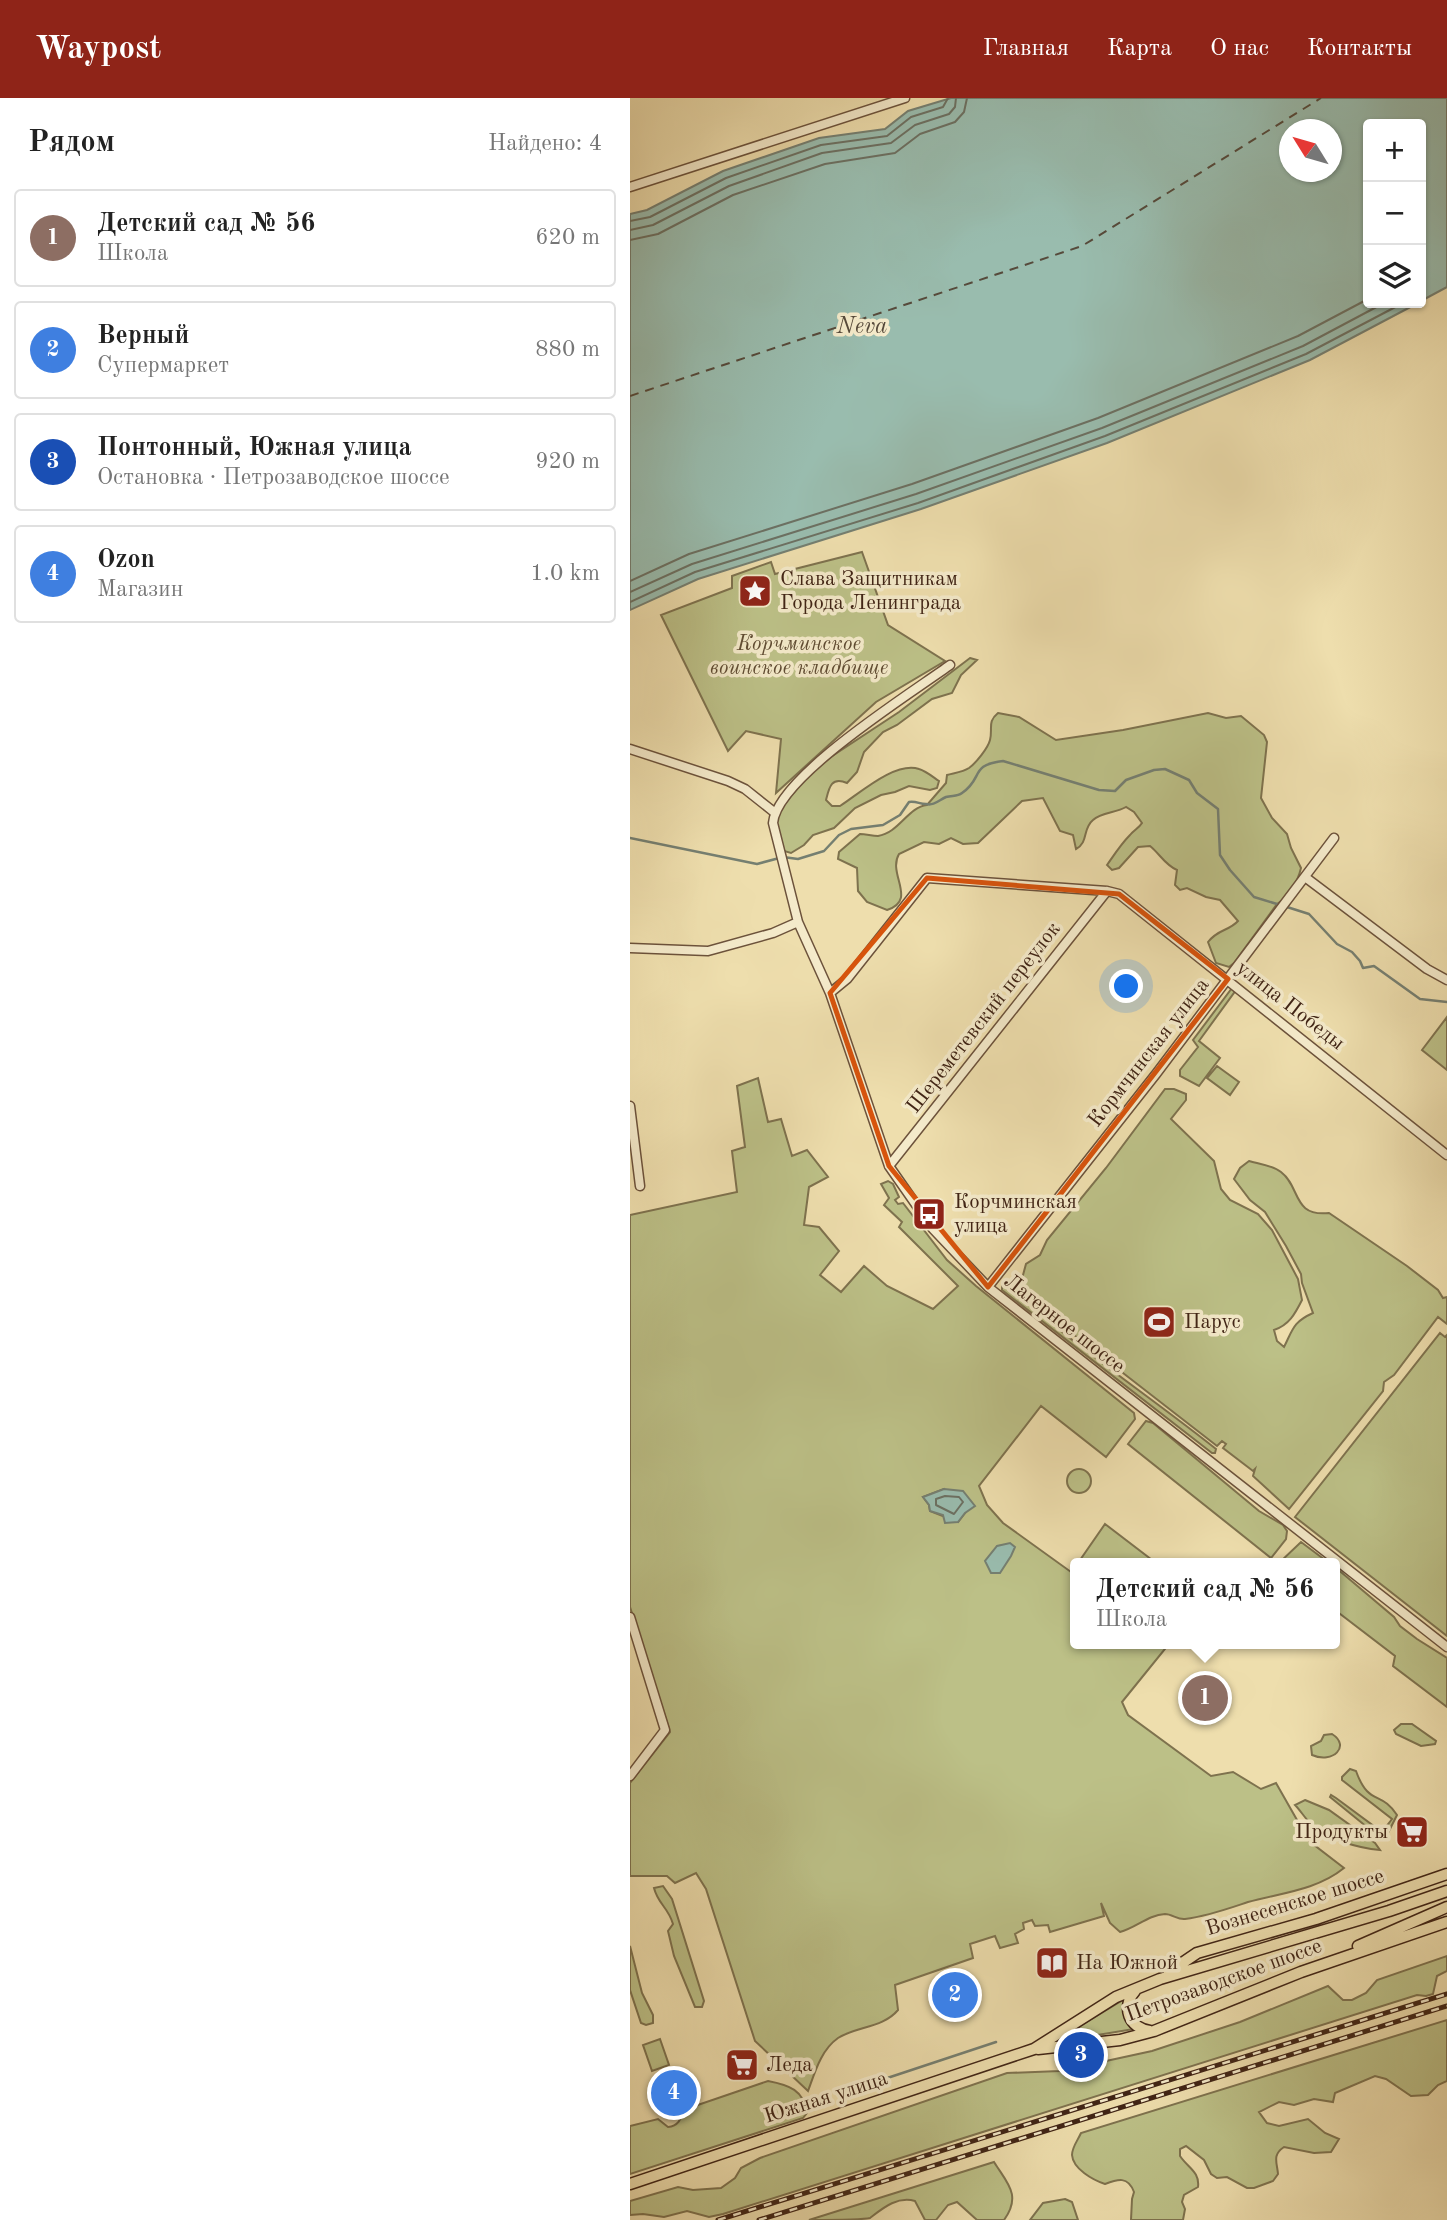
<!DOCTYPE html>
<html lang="ru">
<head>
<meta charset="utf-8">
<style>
  :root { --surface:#fff; --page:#f2f2f2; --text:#222; --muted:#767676; --line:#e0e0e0; --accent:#8f2418 }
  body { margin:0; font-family:"Old Standard TT",serif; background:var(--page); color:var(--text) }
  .controls { position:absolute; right:21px; top:21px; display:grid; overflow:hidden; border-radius:7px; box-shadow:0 2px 5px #0004 }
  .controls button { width:63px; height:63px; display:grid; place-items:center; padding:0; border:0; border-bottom:2px solid var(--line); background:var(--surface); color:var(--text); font:35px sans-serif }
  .compass { position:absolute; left:649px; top:21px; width:63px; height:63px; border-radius:50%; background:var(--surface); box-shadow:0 2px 5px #0004; rotate:307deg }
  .you { position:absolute; left:497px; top:889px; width:24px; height:24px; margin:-18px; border:5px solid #fff; border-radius:50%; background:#1a73e8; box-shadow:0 0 0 10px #1a73e833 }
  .badge { display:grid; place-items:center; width:46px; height:46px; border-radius:50%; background:var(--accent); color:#fff; font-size:23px; font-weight:700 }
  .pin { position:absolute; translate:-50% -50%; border:4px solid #fff; box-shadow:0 2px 7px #0006 }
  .popup { position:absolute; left:440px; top:1460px; width:270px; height:91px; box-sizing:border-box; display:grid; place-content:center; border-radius:7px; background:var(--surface); filter:drop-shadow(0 2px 5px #0005); font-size:23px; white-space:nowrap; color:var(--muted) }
  .popup b { font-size:26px; color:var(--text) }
  .popup::after { content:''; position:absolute; left:50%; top:100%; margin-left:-14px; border:14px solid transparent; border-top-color:var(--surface) }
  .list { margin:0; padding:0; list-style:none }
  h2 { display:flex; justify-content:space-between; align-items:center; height:91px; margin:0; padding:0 28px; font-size:30px }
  h2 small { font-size:23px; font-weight:400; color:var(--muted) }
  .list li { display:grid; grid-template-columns:46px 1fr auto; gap:21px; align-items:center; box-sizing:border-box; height:98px; margin:0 14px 14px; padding:0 14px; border:2px solid var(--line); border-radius:7px }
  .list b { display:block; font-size:26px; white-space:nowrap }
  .list p { margin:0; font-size:23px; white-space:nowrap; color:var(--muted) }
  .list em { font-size:23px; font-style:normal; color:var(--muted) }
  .icon { flex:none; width:38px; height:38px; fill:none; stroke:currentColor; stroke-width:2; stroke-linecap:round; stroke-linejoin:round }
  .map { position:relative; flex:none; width:817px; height:2122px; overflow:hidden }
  header { display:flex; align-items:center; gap:42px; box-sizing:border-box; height:98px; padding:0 35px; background:var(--accent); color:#fff }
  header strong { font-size:33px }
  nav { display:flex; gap:38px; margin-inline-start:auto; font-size:24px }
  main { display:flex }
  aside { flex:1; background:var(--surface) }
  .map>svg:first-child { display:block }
</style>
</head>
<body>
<header>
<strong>Waypost</strong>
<nav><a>Главная</a><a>Карта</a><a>О нас</a><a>Контакты</a></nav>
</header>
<main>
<aside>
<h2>Рядом<small>Найдено: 4</small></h2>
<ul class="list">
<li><span class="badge" style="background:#8d6e63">1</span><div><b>Детский сад № 56</b><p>Школа</p></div><em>620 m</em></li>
<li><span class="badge" style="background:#3f7fe0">2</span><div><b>Верный</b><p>Супермаркет</p></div><em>880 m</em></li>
<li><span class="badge" style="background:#1a4fb4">3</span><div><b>Понтонный, Южная улица</b><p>Остановка · Петрозаводское шоссе</p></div><em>920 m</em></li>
<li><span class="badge" style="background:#3f7fe0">4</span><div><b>Ozon</b><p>Магазин</p></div><em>1.0 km</em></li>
</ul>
</aside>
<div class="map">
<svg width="817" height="2122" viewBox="0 0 817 2122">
  <rect width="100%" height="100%" fill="#eedead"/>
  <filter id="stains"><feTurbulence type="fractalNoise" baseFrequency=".00286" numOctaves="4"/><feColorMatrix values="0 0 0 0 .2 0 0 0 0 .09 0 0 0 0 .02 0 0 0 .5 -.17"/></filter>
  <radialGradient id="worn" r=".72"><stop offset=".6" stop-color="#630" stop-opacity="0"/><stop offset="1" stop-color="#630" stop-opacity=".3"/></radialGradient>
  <path fill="#bcc087" stroke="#7e724e" stroke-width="2" fill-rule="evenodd" d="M232,454l26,73 57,36 -69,41 -100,91 5,-54 -35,-8 -18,20 -67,-136 71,-27v-12l39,-14 4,12z
    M340,560l7,2 -16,15 -9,18 -20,6 -35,26 -14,7 -19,20 -7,20 -10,11c-16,-7 -18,5 -21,17l6,6h8c19,-12 55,-45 79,-37 7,2 14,8 20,12l-2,7 -7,2 -21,-4 -14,6 -14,3 -26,13 -21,20 -21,7 -9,10 -13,8 -7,-2 -8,-27 4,-15 34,-41 85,-56z
    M368,615l21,4 37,23 67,-10 85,-17 18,5 15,-2 23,19 3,7 -6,56 11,20 15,16 4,14 10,20c-3,13 -12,29 -24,36l-43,59 -5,4 -13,-4 -8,-21c10,-13 21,-11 30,-21l-18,-21 -14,-3 -19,-9 -7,2 -5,-5 2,-15c-12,-5 -17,-16 -27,-24l-12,1 -19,21 -7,2 -5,-5c7,-10 14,-21 23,-30 4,-5 9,-7 12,-12l-8,-11 -8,-5c-10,6 -25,5 -33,13 -11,9 -4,22 -17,29l-3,-14 -13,-4 -17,-33 -21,3 -44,42 -15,1 -12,-6 -12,6 -15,-2 -25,12c-12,20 19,46 -12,56l-20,-8 -9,-11 -1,-23 -19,-9 1,-7 21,-18c6,0 12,2 18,2 21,-3 30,-29 49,-31l19,-22 1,-8c7,-2 16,-3 22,-7 7,-5 19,-20 21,-28 3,-12 -3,-18 8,-27z
    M602,890l4,2 -37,51 21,17 -21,28 -19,-10v-6l18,-23 -5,-7z
    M817,919v53l-25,-20z
    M587,968l22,16 -9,13 -23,-17z
    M128,980l10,44 13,-3 11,37 15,-6 21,27 -19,10 -5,38 15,2 20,24 -19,24 21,17 23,-26 23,20 46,23 25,-23 -59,-59 3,-5 -18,-17 5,-7 -8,-14 7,-3 5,3 6,13 -4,3 3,4 5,-1 44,57 29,26 158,127 1,6 -29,38 -65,-51 -62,80 8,19 16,18 68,49 4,-5 1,77h93l-47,58 6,13 83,61 22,-4 28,17 15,-6 33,58 35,27c-27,22 -63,25 -96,34 -21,7 -40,14 -63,17 -7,1 -13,-5 -20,-5 -17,1 -29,14 -45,18l-10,-9 -9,-20 3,13 -54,16 -2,-7 -13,1 -3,-6 -9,3 1,6 -9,5 3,9 -18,5 -5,-12 -25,8 3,14 -78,27 3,25c-15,18 -41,16 -60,28 -17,12 -23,34 -30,53l-53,-50 -49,-152 -10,-16 -21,10 -8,-7h-37v-93l40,-51 -40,-125v-392l107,-23 -5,-41 13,-4 -8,-61zM314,1391l21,24 -7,9 -28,-11 -1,-6 -6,-8z
    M535,991h9l12,5v6l-15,19 43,42 7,28 9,11 28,14 14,16 26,49 4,21c-7,14 -13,25 -28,30l3,11 7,6c9,-18 9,-25 29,-34l-11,-30 -1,-9 -15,-28 -21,-34 -15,-12 -16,-21 6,-11 9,-7c10,3 23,4 32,11 20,15 11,45 48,41l78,53 31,24 5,8 4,-1v27l-9,-7 -44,58 -10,7 -1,9 -94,118 -36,-33 2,-7 -2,2 -30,-23 3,-4 -4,-3 -5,5 -188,-146 -3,-10 -6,-4 6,-22 14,-9 7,-15 59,-72z
    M372,1188c21,7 46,34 64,49 49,39 101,75 150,114l-1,4h-3l-210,-163z
    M810,1235l5,4 2,-2v301l-152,-119z
    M516,1323l7,2 106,88 24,14 4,6 -1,8 -15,19 -143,-114z
    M437 1383a12 12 0 1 1 24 0a12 12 0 1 1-24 0Z
    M475,1426l51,39h-78z
    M671,1444l28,21h-50z
    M705,1469l59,50 6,9 17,13 30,19v49l-54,-41 2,-10 -60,-46z
    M771,1626h11l24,17 -1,3 -14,2 -25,-12 -2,-4z
    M702,1636c19,12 1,30 -20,21l-1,-9 10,-5 3,-6z
    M720,1671l6,2c13,36 25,19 41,44l-10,20 -9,1 -48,-39 1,-2 5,3 46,34 10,-13 -50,-39v-3z
    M675,1702l24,10 46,33 5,7c-22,-2 -50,-10 -67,-24 -7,-6 -12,-15 -18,-21z
    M33,1788l9,13 32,102 -2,6h-7l-21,-51 -6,-25 5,-7c-5,-17 -15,-20 -19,-36z
    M0,1848l12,47 11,22v8l-7,2 -5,-2 -11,-33z
    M817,1858v15l-10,5 -4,18 -7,2 -9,-1 -694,219 -14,3 -22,-6 -23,6 -21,-3 -13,1v-14l48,-14 15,3 28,-2 14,-10 6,-10 19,-10 247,-85 53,-2 92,-20 88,-29 88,-36 15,14h9l14,-7 11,-13z
    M493,1902h3l8,29 -61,10 -4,-2 1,-5z
    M817,1922v61l-9,4 -10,10 -17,1 -25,-17 -11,-3 -40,17 -2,9 -19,-3 -20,6 -15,-3 -20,10 8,11 12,3 29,-7 17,14 14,6 -8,13 -17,1 -30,-6c-12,8 -7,15 -6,27l-5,7 -19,7h-7l-20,-11 -10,1 -6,-4 -7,-14 -18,-14 -6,3v7c8,12 20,16 18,31l-14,8 -2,7 3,7 -2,11h-52l1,-21 2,-7c-6,-16 -16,-13 -29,-8 -12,-4 -32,-15 -33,-29 0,-8 6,-15 9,-22z
    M30,1941l9,26 -17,6 -9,-26z
    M138,1983c21,4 36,9 39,32l-4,5 -173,56v-48l28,-7 10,8c10,-1 13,-7 15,-17z
    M364,2064c13,21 28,33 10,58h-27l-20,-18 -9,3 -12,15h-11l-10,-19c-18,-5 -32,7 -45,17 -7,2 -49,2 -61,2z
    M435,2101l7,3 6,18h-48l13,-17z"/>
  <path fill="#99bcae" stroke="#757f71" stroke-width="2" fill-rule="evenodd" d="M321,0h496v189l-26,14v-177h-53v179h50l-108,57 -203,83 -186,66 -223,70 -68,31v-396l17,-4 76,-39 96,-33 66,-9 23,-18zM660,32h42v42h-42z
    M314,1391l19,2 12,15 -10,7 -7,9 -13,1 -2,-8 -13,-4 -1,-6 -6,-8z
    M380,1445l5,4 -4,9 -11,17h-9l-6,-12 12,-15z"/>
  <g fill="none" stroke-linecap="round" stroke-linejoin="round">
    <path stroke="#6c7062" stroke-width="2" d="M0,123l20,-4 76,-39 95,-33 66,-9 24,-19 32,-10 5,-9
      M0,132l23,-5 76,-39 93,-33 69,-10 24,-18 34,-11 6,-7 1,-9
      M0,142l28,-6 75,-39 92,-31 70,-11 25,-19 35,-12 9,-10 3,-14
      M0,483l59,-27 223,-70 186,-66 200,-82 70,-37
      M0,494l62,-28 224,-70 186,-66 201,-82 81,-43
      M0,504l65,-30 223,-69 187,-67 201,-82 97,-51
      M315,1398l14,1 4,5 -9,12 -18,-9v-6z"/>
    <path stroke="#757f71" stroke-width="2.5" d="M0,740l127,26 26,-7 15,2 26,-8 15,-16 12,-6 32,-4 17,-10 9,-13c8,-1 10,2 17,2 8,2 13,-4 20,-7 6,-2 11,0 16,-4 22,-15 7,-28 41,-32l96,29 16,1 11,-11 28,-10 11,-1 24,11 8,13 21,16 2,46 10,15 24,27 23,7
      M657,809l22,7 28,30 15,8 8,9 3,7 11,-2 46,33 27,3
      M209,1996l157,-52"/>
    <path stroke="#564a3b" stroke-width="2" stroke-dasharray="9 7" stroke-linecap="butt" d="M0,298l452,-150 239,-148"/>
    <defs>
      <path id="minor" d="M0,89l275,-89
        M320,567c-40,29 -173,112 -177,158l25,99 32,71 59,173 44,63 55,58 459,360
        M0,651l98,32 17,8 29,23
        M675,779l122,92 20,11
        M0,850l78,3 65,-18 25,-11
        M200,895l17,-14 80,-101 180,13 12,3 328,261
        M0,1008l10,80
        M259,1068l218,-275
        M358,1189l168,-213 178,-236
        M0,1519l35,113 -35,46"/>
      <path id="major" d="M728,1848l89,-39
        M539,1874l28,-19 119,-34 131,-45
        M505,1893c-14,16 -6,37 15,40
        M408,1951l82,-9 34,-9 147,-59 146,-50
        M0,2086l404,-135 82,-52 44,-18 229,-68 58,-20"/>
    </defs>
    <use href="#minor" stroke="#6c523b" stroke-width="11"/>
    <use href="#major" stroke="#402415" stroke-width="13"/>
    <use href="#minor" stroke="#f4eaca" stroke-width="8"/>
    <use href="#major" stroke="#eedead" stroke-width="10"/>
    <defs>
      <path id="rail" d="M88,2122l729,-226
        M129,2122l688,-214"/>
    </defs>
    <use href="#rail" stroke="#402415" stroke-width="5"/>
    <use href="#rail" stroke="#f4eaca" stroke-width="2.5" stroke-dasharray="8" stroke-linecap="butt"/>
  </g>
  <path fill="none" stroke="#d7540d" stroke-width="5" stroke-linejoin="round" d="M297,780l192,16 109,85 -240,308 -99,-121 -59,-173z"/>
  <defs>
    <symbol id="sight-square" viewBox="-11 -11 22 22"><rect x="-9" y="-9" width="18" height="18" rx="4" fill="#8f2418" stroke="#f4eaca"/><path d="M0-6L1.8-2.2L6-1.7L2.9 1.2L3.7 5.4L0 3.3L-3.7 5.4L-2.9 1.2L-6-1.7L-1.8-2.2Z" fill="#fff"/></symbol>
    <symbol id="bus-square" viewBox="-11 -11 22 22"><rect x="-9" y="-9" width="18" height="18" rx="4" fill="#8f2418" stroke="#f4eaca"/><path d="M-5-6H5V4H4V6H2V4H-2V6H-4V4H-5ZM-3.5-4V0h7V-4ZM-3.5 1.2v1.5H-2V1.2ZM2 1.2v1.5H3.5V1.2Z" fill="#fff"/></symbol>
    <symbol id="stadium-square" viewBox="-11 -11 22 22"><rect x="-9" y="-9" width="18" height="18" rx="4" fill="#8f2418" stroke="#f4eaca"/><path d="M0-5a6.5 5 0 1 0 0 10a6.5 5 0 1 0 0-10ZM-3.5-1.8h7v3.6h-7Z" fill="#fff"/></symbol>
    <symbol id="supermarket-square" viewBox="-11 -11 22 22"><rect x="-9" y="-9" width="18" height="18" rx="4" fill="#8f2418" stroke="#f4eaca"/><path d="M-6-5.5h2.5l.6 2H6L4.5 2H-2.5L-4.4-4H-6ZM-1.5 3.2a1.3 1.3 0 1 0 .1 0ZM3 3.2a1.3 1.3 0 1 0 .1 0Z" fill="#fff"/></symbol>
    <symbol id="library-square" viewBox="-11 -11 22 22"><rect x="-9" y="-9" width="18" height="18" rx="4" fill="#8f2418" stroke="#f4eaca"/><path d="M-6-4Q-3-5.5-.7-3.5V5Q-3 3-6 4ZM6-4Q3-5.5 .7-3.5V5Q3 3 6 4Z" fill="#fff"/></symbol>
  </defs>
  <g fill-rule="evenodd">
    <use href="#sight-square" x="106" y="474" width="38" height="38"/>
    <use href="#bus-square" x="280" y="1097" width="38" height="38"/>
    <use href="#stadium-square" x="510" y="1205" width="38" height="38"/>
    <use href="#supermarket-square" x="763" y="1715" width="38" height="38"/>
    <use href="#library-square" x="403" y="1846" width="38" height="38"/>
    <use href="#supermarket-square" x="93" y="1948" width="38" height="38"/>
  </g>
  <g text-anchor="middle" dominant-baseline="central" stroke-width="7" stroke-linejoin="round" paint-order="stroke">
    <g font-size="21" fill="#402415" stroke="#f4eaca" text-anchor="start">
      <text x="150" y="481">Слава Защитникам<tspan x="150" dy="24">Города Ленинграда</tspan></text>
      <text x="324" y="1104">Корчминская<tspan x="324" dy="24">улица</tspan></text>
      <text x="554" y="1224">Парус</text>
      <text x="758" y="1734" text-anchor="end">Продукты</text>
      <text x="446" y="1865">На Южной</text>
      <text x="136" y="1967">Леда</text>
    </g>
    <g font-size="21" font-style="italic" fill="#5f4b32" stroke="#f4eaca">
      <text x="169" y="546">Корчминское<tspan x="169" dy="24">воинское кладбище</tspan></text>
    </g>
    <g font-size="21" fill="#402415" stroke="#f4eaca">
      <text transform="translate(660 908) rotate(38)">улица Победы</text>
      <text transform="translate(354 920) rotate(-52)">Шереметевский переулок</text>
      <text transform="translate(519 955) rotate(-52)">Кормчинская улица</text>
      <text transform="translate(434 1226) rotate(38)">Лагерное шоссе</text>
      <text transform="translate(665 1805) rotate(-17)">Вознесенское шоссе</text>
      <text transform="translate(594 1883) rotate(-20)">Петрозаводское шоссе</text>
      <text transform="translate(196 2000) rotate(-18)">Южная улица</text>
    </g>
    <g font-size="23" font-style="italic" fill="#564a3b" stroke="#f4eaca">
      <text x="232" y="228">Neva</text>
    </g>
  </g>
  <rect width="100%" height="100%" filter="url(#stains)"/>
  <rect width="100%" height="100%" fill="url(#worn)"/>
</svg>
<div class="controls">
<button>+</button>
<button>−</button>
<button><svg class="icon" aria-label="layers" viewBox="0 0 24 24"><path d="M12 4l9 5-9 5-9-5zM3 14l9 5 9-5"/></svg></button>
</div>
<svg class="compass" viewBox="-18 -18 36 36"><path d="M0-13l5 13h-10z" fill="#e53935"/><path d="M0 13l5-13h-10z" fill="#767676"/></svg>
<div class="you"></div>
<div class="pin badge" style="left:575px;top:1600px;background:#8d6e63">1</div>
<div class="popup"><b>Детский сад № 56</b>Школа</div>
<div class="pin badge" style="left:325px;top:1897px;background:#3f7fe0">2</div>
<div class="pin badge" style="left:451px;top:1957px;background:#1a4fb4">3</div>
<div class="pin badge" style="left:44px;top:1995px;background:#3f7fe0">4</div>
</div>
</main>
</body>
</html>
